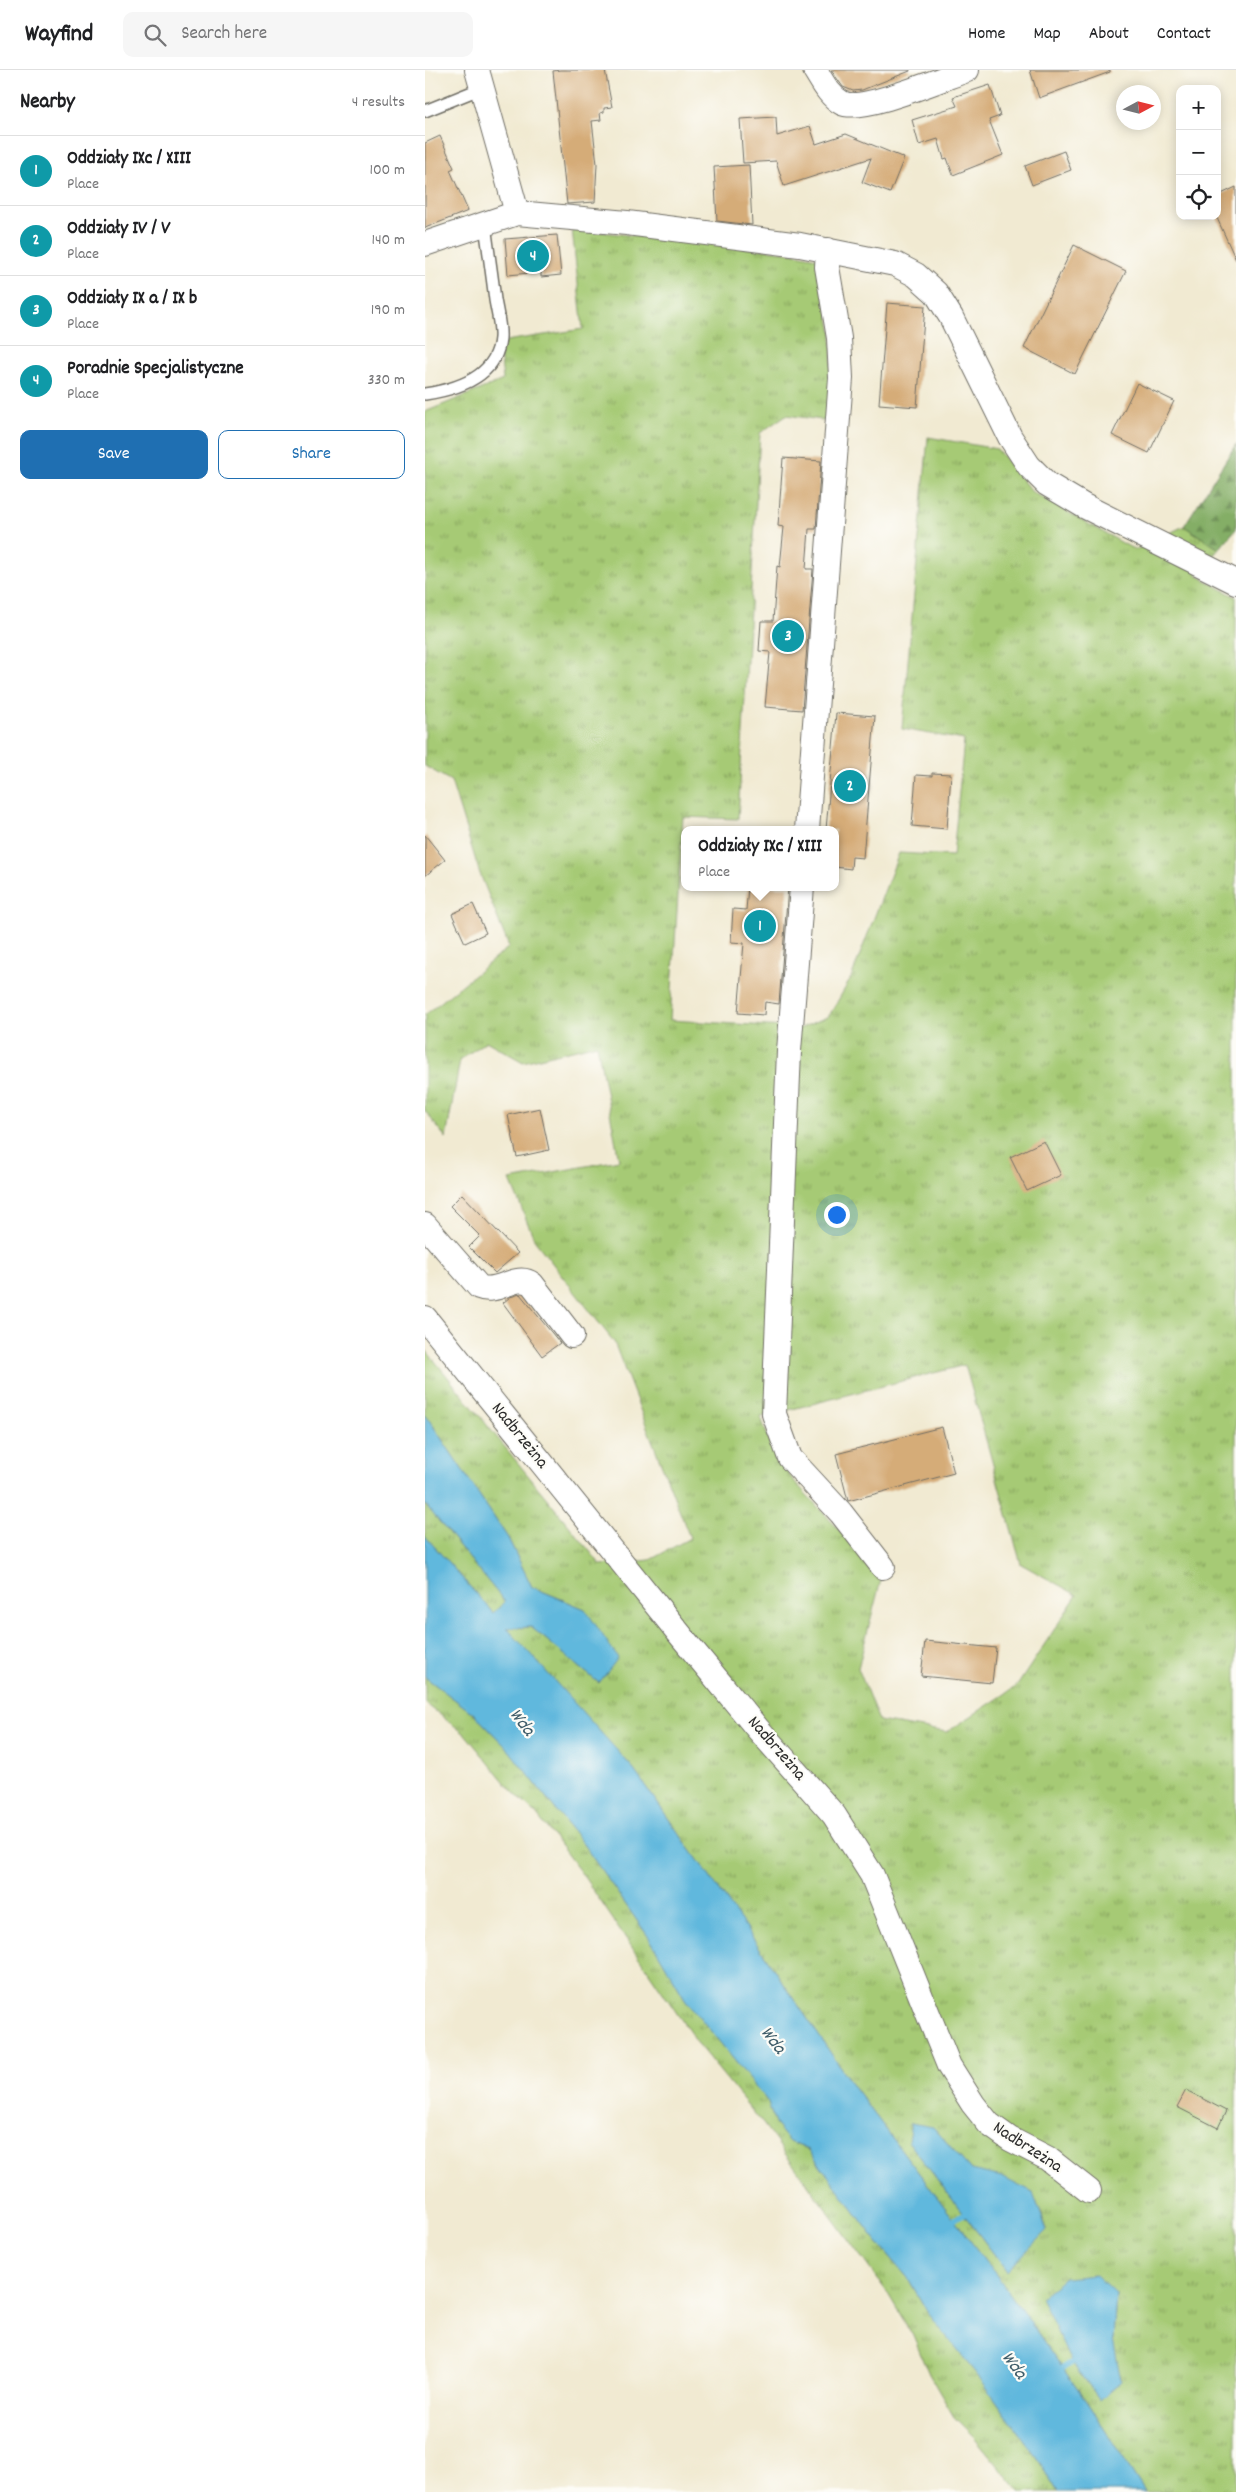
<!DOCTYPE html>
<html lang="en">
<head>
<meta charset="utf-8">
<style>
  :root { --surface:#fff; --page:#f6f6f6; --text:#202124; --muted:#757577; --line:#e0e0e0; --accent:#1f6fb2 }
  body { margin:0; font-family:Dekko,sans-serif; background:var(--page); color:var(--text) }
  .controls { position:absolute; right:15px; top:15px; display:grid; overflow:hidden; border-radius:10px; box-shadow:0 2px 12px #0003 }
  .controls button { width:45px; height:45px; display:grid; place-items:center; padding:0; border:0; border-bottom:1px solid var(--line); background:var(--surface); color:var(--text); font:25px sans-serif }
  .compass { position:absolute; left:691px; top:15px; width:45px; height:45px; border-radius:50%; background:var(--surface); box-shadow:0 2px 12px #0003; rotate:83deg }
  .you { position:absolute; left:411px; top:1144px; width:18px; height:18px; margin:-12px; border:4px solid #fff; border-radius:50%; background:#1a73e8; box-shadow:0 0 0 8px #1a73e833 }
  .badge { display:grid; place-items:center; width:32px; height:32px; border-radius:50%; background:var(--accent); color:#fff; font-size:16px; font-weight:700 }
  .pin { position:absolute; translate:-50% -50%; border:2px solid #fff; box-shadow:0 1px 5px #0006 }
  .popup { position:absolute; left:256px; top:756px; width:158px; height:65px; box-sizing:border-box; display:grid; place-content:center; border-radius:10px; background:var(--surface); filter:drop-shadow(0 1px 4px #0005); font-size:16px; white-space:nowrap; color:var(--muted) }
  .popup b { font-size:19px; color:var(--text) }
  .popup::after { content:''; position:absolute; left:50%; top:100%; margin-left:-10px; border:10px solid transparent; border-top-color:var(--surface) }
  .list { margin:0; padding:0; list-style:none }
  h2 { display:flex; justify-content:space-between; align-items:center; height:65px; margin:0; padding:0 20px; font-size:21px }
  h2 small { font-size:16px; font-weight:400; color:var(--muted) }
  .list li { display:grid; grid-template-columns:32px 1fr auto; gap:15px; align-items:center; box-sizing:border-box; height:70px; padding:0 20px; border-top:1px solid var(--line) }
  .list b { display:block; font-size:19px; white-space:nowrap }
  .list p { margin:0; font-size:16px; white-space:nowrap; color:var(--muted) }
  .list em { font-size:16px; font-style:normal; color:var(--muted) }
  .actions { display:flex; gap:10px; padding:15px 20px }
  .actions a { flex:1; padding:11px 0; border:1px solid var(--accent); border-radius:10px; text-align:center; font-size:18px; color:var(--accent) }
  .actions .main { background:var(--accent); color:#fff }
  .icon { flex:none; width:28px; height:28px; fill:none; stroke:currentColor; stroke-width:2; stroke-linecap:round; stroke-linejoin:round }
  .map { position:relative; flex:none; width:811px; height:2422px; overflow:hidden }
  header { display:flex; align-items:center; gap:30px; box-sizing:border-box; height:70px; padding:0 25px; background:var(--surface); border-bottom:1px solid var(--line) }
  header strong { font-size:24px }
  nav { display:flex; gap:28px; margin-inline-start:auto; font-size:18px }
  .search { width:350px; height:45px; background:var(--page); display:flex; align-items:center; gap:12px; box-sizing:border-box; padding:0 18px; border-radius:10px; color:var(--muted); font-size:19px }
  main { display:flex }
  aside { flex:1; background:var(--surface) }
  .map>svg:first-child { display:block }
</style>
</head>
<body>
<header>
<strong>Wayfind</strong>
<div class="search"><svg class="icon" aria-label="search" viewBox="0 0 24 24"><circle cx="10" cy="10" r="6"/><path d="M15 15l6 6"/></svg>Search here</div>
<nav><a>Home</a><a>Map</a><a>About</a><a>Contact</a></nav>
</header>
<main>
<aside>
<h2>Nearby<small>4 results</small></h2>
<ul class="list">
<li><span class="badge" style="background:#0f9aa8">1</span><div><b>Oddziały IXc / XIII</b><p>Place</p></div><em>100 m</em></li>
<li><span class="badge" style="background:#0f9aa8">2</span><div><b>Oddziały IV / V</b><p>Place</p></div><em>140 m</em></li>
<li><span class="badge" style="background:#0f9aa8">3</span><div><b>Oddziały IX a / IX b</b><p>Place</p></div><em>190 m</em></li>
<li><span class="badge" style="background:#0f9aa8">4</span><div><b>Poradnie Specjalistyczne</b><p>Place</p></div><em>330 m</em></li>
</ul>
<div class="actions"><a class="main">Save</a><a>Share</a></div>
</aside>
<div class="map">
<svg width="811" height="2422" viewBox="0 0 811 2422">
  <defs>
    <pattern id="grass-tufts" width="24" height="20" patternUnits="userSpaceOnUse" patternTransform="scale(1.25)"><rect width="24" height="20" fill="#a6ca74"/><path d="M3 7l-1-3M5 7V3M7 7l1-3M15 17l-1-3M17 17v-4M19 17l1-3" fill="none" stroke="#87a45f"/></pattern>
    <pattern id="forest-firs" width="22" height="20" patternUnits="userSpaceOnUse" patternTransform="scale(1.25)"><rect width="22" height="20" fill="#84ae66"/><path d="M5 1l3.5 6h-7zM16 11l3.5 6h-7z" fill="#6c8e54"/></pattern>
  </defs>
  <rect width="100%" height="100%" fill="#fdfcf7"/>
  <filter id="ink" filterUnits="userSpaceOnUse"><feTurbulence type="fractalNoise" baseFrequency=".02" numOctaves="2"/><feDisplacementMap in="SourceGraphic" scale="10" xChannelSelector="R" yChannelSelector="G"/><feConvolveMatrix kernelMatrix="1 2 1 2 8 2 1 2 1" color-interpolation-filters="sRGB"/></filter>
  <filter id="wash" filterUnits="userSpaceOnUse"><feTurbulence type="fractalNoise" baseFrequency=".0096" numOctaves="4" result="noise"/><feDisplacementMap in="SourceGraphic" scale="20" xChannelSelector="R" yChannelSelector="G"/><feGaussianBlur stdDeviation="1.12" result="paint"/><feColorMatrix in="noise" values="0 0 0 0 0 0 0 0 0 0 0 0 0 0 0 0 0 1.4 0 .05"/><feComposite in="paint" operator="in"/></filter>
  <g filter="url(#wash)">
    <rect width="100%" height="100%" fill="#f1ead2"/>
    <path fill="url(#grass-tufts)" stroke="#687a50" fill-rule="evenodd" d="M147,159l214,23 31,6 15,75 -2,88 -44,-6 -26,18 -22,386 -55,-2 -13,203 131,8 28,-12 22,-38 48,-125 54,3 11,-116 -62,-11 26,-292 69,12 35,43 103,58 49,-24 35,23 -23,26 40,22v1895h-91l-57,-88 -85,-120 -150,-198 -111,-164 -111,-156 -125,-138 25,-1 68,56 -14,-74 -53,-22 -24,-49 -83,-124v-65l176,216 49,-5 40,-22 -76,-196 -79,-101 -25,-61 109,-20 -22,-116 -74,18 -37,-21 -26,19 -14,78 -21,-27v-96l84,-68 -30,-76 -28,-90 -26,-15v-354l78,-32 -4,-38 84,-13zM540,1295l56,199 56,31 -60,91 -70,46 -68,-11 -21,-53 24,-92 -89,-96 -22,-33 -10,-30zM508,2057l38,43 62,23 14,36 -40,42 -99,-130zM691,2224l-3,45 -13,61 -32,-44z
      M0,1434l80,98 -11,12 -69,-78z
      M0,1607l49,37 34,35 75,95 67,95 35,60 83,103 7,22 15,18 19,8 63,85 36,43 20,35 57,72 54,76 19,31h-38l-44,-53 -22,-22 -25,-43 -16,-38 -26,-44 -123,-167 -64,-78 -118,-173 -45,-59 -25,-24 -47,-57 -40,-31z"/>
    <path fill="url(#forest-firs)" stroke="#586c48" d="M811,374v85l-17,20 -35,-23z"/>
    <path fill="#60b8dd" stroke="#467284" d="M0,1344l83,124 24,49 53,22 33,49 -19,25 -68,-56 -24,1 124,138 111,156 111,164 150,198 85,120 57,88h-87l-19,-31 -54,-76 -57,-72 -20,-35 -36,-43 -63,-85 -19,-8 -15,-18 -7,-22 -83,-103 -35,-60 -67,-95 -75,-95 -34,-35 -49,-37v-141l68,77 12,-11 -80,-98z
      M486,2053l22,4 38,43 31,7 31,16 14,37 -40,41 -99,-130z
      M671,2205l20,19 -3,45 8,42 -21,19 -32,-44 -27,-59 24,-19z"/>
    <g fill="none" stroke-linecap="round" stroke-linejoin="round">
      <path stroke="#60b8dd" stroke-width="6" d="M529,2150l9,-6
        M638,2298l10,-6"/>
    </g>
    <g id="blocks">
      <path fill="#d5ac78" d="M135,0h45l7,37 -8,1v4l-4,1 1,7 -9,1 5,43 -2,38 -28,2 -14,-133z
        M406,0h79v1l-48,19 -9,1 -10,-4z
        M605,0h80v2l-71,26z
        M565,15l10,31 -11,4 14,35 -50,20 -6,-17 -3,1 -6,-20 -19,6 -7,-25 45,-14 -4,-9z
        M351,47l1,19 33,-10 6,18 30,-10 58,24 -14,35 -28,-11 9,-24 -87,28 -8,-25 -33,2 -3,-44z
        M15,66l14,32 -4,2 18,41 -43,17v-85z
        M639,81l7,19 -39,15 -7,-19z
        M324,95l3,60 -35,-4 -3,-54z
        M811,117v73l-19,-42v-22z
        M132,165l4,40 -20,2v-5l-33,3 -3,-36z
        M649,175l52,26 -51,103 -51,-26z
        M462,233l38,3 -8,101 -38,-3z
        M712,313l37,18 -25,52 -37,-18z
        M358,388l38,3 -5,68h-7l-3,40h7l-11,141 -37,-3 5,-55 -11,-1 2,-30h12l4,-55 3,1 4,-40 -6,-1z
        M411,643l39,3 -12,142 -11,-1 -1,12 -16,-2v-37h-9z
        M507,703l19,1 -4,55 -35,-3 4,-51 16,1z
        M0,765l20,25 -20,16z
        M323,817h40l-9,117 -14,-2 -1,13 -26,-2 6,-70 -13,-1 2,-33 13,1z
        M48,834l13,29 -21,10 -13,-29z
        M115,1038l9,42 -32,7 -9,-42z
        M619,1071l17,34 -34,16 -17,-34z
        M37,1124l56,59 -23,20 -26,-26 11,-11 -30,-30z
        M95,1224l40,49 -18,13 -39,-53 7,-6z
        M517,1357l12,46 -106,28 -12,-47z
        M500,1571l71,7 -4,35 -71,-7z
        M761,2020l40,21 -8,17 -41,-21z"/>
    </g>
  </g>
  <g filter="url(#ink)">
    <use href="#blocks" fill-opacity="0" stroke="#706e65" stroke-width="1"/>
    <g fill="none" stroke-linecap="round" stroke-linejoin="round">
      <defs>
        <path id="lane" d="M0,41l57,-23
          M0,324c34,-5 72,-18 75,-56 1,-12 -3,-26 -5,-38 -3,-26 -7,-51 -10,-76"/>
        <path id="street" d="M52,0l40,143
          M390,0c7,11 14,26 27,33 20,10 101,-25 125,-33
          M0,174l92,-31 110,10 173,22 95,19 21,11 20,18 15,24 59,120 19,29 18,18 37,22 152,76
          M382,760l34,-452 -2,-40 -12,-71 1,-17
          M377,817l-13,164 -15,363 16,44 51,55 42,54
          M0,1155l54,62c19,8 37,-15 53,-3l40,52
          M0,1248l257,319 75,91 77,87 38,60 77,191 24,38 16,20 21,15 37,19 42,33"/>
      </defs>
      <use href="#lane" stroke="#706e65" stroke-width="14"/>
      <use href="#street" stroke="#706e65" stroke-width="26"/>
      <use href="#lane" stroke="#fff" stroke-width="11"/>
      <use href="#street" stroke="#fff" stroke-width="24"/>
    </g>
  </g>
  <g text-anchor="middle" dominant-baseline="central" stroke-width="4.5" stroke-linejoin="round" paint-order="stroke">
    <g font-size="18" fill="#2b2b2b" stroke="#fdfcf7">
      <text transform="translate(94 1366) rotate(51)">Nadbrzeżna</text>
      <text transform="translate(351 1679) rotate(49)">Nadbrzeżna</text>
      <text transform="translate(602 2078) rotate(33)">Nadbrzeżna</text>
    </g>
    <g font-size="19" font-style="italic" fill="#3e5c69" stroke="#fdfcf7">
      <text transform="translate(96 1653) rotate(52)">Wda</text>
      <text transform="translate(347 1971) rotate(52)">Wda</text>
      <text transform="translate(588 2296) rotate(54)">Wda</text>
    </g>
  </g>
</svg>
<div class="controls">
<button>+</button>
<button>−</button>
<button><svg class="icon" aria-label="locate" viewBox="0 0 24 24"><circle cx="12" cy="12" r="6"/><path d="M12 2v4M12 18v4M2 12h4M18 12h4"/></svg></button>
</div>
<svg class="compass" viewBox="-18 -18 36 36"><path d="M0-13l5 13h-10z" fill="#e53935"/><path d="M0 13l5-13h-10z" fill="#757577"/></svg>
<div class="you"></div>
<div class="pin badge" style="left:335px;top:856px;background:#0f9aa8">1</div>
<div class="popup"><b>Oddziały IXc / XIII</b>Place</div>
<div class="pin badge" style="left:425px;top:716px;background:#0f9aa8">2</div>
<div class="pin badge" style="left:363px;top:566px;background:#0f9aa8">3</div>
<div class="pin badge" style="left:108px;top:186px;background:#0f9aa8">4</div>
</div>
</main>
</body>
</html>
